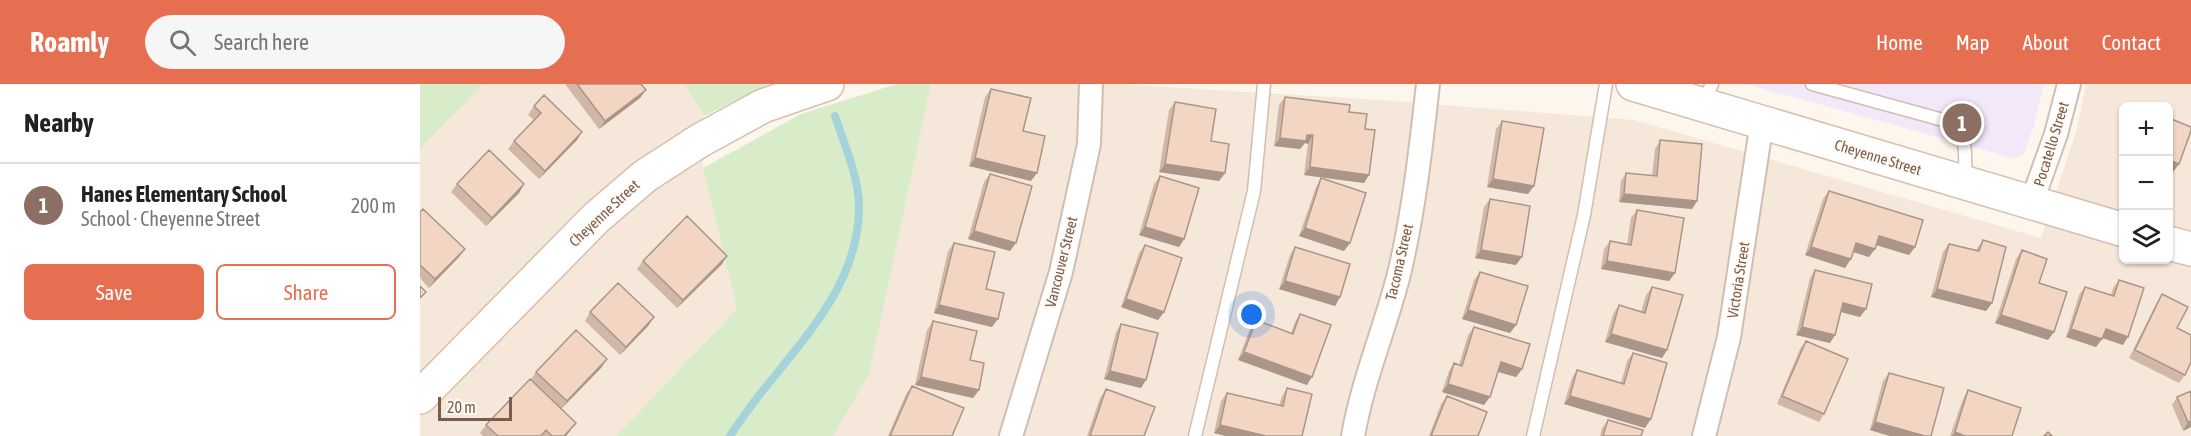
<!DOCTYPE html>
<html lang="en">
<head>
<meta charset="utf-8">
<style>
  :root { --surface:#fff; --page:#f6f6f6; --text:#222; --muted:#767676; --line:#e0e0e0; --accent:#e76f51 }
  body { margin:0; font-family:"Asap Condensed",sans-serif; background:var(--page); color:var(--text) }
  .controls { position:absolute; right:18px; top:18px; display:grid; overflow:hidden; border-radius:9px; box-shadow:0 2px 4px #0004 }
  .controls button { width:54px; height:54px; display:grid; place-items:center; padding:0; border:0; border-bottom:2px solid var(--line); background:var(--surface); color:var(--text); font:30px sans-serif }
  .scale { position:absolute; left:18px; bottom:15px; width:74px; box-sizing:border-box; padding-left:6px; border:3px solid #7a5c4d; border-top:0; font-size:16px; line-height:21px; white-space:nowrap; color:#7a5c4d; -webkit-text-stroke:4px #fffaf3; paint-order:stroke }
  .you { position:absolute; left:832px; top:231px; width:21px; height:21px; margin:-15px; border:4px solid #fff; border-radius:50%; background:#1a73e8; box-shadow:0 0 0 9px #1a73e833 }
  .badge { display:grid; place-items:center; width:39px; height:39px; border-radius:50%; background:var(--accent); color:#fff; font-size:20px; font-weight:700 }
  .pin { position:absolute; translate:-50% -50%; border:3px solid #fff; box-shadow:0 2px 6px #0006 }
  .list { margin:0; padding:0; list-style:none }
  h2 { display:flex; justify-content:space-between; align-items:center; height:78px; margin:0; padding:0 24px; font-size:26px }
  h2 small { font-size:20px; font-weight:400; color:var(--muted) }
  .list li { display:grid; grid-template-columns:39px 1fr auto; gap:18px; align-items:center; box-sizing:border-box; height:84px; padding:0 24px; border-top:2px solid var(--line) }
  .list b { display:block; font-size:22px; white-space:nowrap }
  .list p { margin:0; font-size:20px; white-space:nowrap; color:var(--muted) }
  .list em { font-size:20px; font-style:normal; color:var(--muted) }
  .actions { display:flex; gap:12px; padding:18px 24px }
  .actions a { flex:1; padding:14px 0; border:2px solid var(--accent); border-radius:9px; text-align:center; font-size:21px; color:var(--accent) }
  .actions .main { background:var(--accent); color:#fff }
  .icon { flex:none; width:33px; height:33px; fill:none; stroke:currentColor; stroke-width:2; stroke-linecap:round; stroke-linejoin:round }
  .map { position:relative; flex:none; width:1771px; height:352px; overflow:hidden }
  header { display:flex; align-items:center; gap:36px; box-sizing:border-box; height:84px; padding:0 30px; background:var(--accent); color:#fff }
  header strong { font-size:28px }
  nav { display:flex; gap:33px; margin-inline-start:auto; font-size:21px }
  .search { width:420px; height:54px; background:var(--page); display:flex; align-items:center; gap:15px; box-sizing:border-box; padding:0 21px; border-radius:33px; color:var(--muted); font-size:22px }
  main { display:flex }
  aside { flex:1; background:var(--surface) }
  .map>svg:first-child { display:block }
</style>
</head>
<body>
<header>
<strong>Roamly</strong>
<div class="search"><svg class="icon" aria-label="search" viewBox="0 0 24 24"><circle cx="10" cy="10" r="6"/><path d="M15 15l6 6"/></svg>Search here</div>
<nav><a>Home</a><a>Map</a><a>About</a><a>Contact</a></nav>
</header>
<main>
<aside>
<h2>Nearby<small></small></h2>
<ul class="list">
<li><span class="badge" style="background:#8d6e63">1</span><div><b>Hanes Elementary School</b><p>School · Cheyenne Street</p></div><em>200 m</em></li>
</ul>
<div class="actions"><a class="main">Save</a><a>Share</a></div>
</aside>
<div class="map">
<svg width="1771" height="352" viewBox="0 0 1771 352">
  <rect width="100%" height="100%" fill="#fdf6ec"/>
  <path fill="#f5e8da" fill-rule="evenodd" d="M63,0h201l20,32 -1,52 34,141 -121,127h-196v-287z
    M511,0h189l274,17 240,19 407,118 36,-110 9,-44h105v352h-1358l36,-61zM1704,22h44v154h-44z"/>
  <path fill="#f3e8fa" d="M1326,0h298l-10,41 -10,29 -11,4z"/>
  <path fill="#d8ecc9" d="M0,0h63l-63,65z
    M264,0h85l-65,32z
    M477,0h34l-62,291 -36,61h-217l121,-127 -34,-141 98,-54z"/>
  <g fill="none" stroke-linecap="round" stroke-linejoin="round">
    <path stroke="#a5d3da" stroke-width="8" d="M310,352c11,-16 22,-33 35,-48 42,-53 93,-106 94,-179 1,-28 -15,-66 -24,-93"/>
    <defs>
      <path id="lane" d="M1392,0l142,39c14,17 11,35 11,56
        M1283,19l9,-19
        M775,352l59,-245 10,-107
        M1113,352l51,-221 22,-131"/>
      <path id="street" d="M1611,120l25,-70 13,-50
        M591,352l50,-164 28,-128 2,-60
        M933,352c10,-57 32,-107 46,-162 15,-63 22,-127 29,-190
        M1284,352l25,-99 33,-215"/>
      <path id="secondary" d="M1213,0l491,146
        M1748,159l23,6
        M0,313l176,-179 49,-42 54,-35 64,-35 64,-22"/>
    </defs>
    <use href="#lane" stroke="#d1beb0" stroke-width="15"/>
    <use href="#street" stroke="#d1beb0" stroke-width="26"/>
    <use href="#secondary" stroke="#d6c0b0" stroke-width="36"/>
    <use href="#lane" stroke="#fff" stroke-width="12"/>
    <use href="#street" stroke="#fff" stroke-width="22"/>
    <use href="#secondary" stroke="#fff" stroke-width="33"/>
  </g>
  <path fill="#d1b7a8" d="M145,0h76l5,6 -6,8 -41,31z
    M571,5l32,42 8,50 -62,-15 16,-69z
    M865,13l64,15 16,17 4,46 -5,8 -60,-8 4,-31 -3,-1 -5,6 -26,-3 5,-41z
    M755,18l50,71 -6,8 -60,-9 10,-62z
    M114,22l48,26 -5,8 -38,39 -31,-30 6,-8 20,-21 -6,-5z
    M1082,37l26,73 -41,-7 9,-58z
    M1240,56l37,61 -5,8 -73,-7 2,-21 5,-8 26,3 3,-27z
    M570,90l20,77 -42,-12 16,-57z
    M740,92l24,63 -5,8 -40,-12 15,-51z
    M901,94l23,73 -45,-15 17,-49z
    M37,100h67l-5,9 -33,33 -35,-34z
    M1409,107l86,56 -6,8 -33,-10 -7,12 -16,-5 -8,16 -40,-13 18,-56z
    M1070,115l26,66 -41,-7 9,-51z
    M1217,126l38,63 -6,8 -68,-12 3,-20 6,-8 17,3 4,-26z
    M0,128l39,45 -30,31 -9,-10z
    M1563,156l9,63 -6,8 -55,-14 12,-45 6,-8 27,6z
    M534,159l38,84 -58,-14 14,-62z
    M725,161l19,67 -6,8 -37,-13 18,-54z
    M875,163l45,50 -5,9 -56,-17 11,-34z
    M1602,166l17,33 15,49 -6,8 -53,-17 21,-64z
    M223,177l79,3 -45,44 -40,-39z
    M1395,186l45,47 -19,-5 -11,31 -34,-8 14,-57z
    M1060,188l36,53 -6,8 -48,-14 12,-39z
    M1699,196l4,65 -21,-7 -6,9 -30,-10 13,-42 6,-8 26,8 2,-7z
    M1232,203l15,63 -5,8 -57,-16 8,-28 6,-9 22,7 5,-17z
    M1742,210l15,34 8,47 -6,8 -50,-25 28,-56z
    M170,228l64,5 -6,9 -28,29 -35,-34z
    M880,230l7,71 -69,-25 12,-31 6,-9 35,13 4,-11z
    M513,237l37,39 9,30 -6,8 -58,-13 12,-55z
    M701,240l20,64 -37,-9 12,-47z
    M1054,243l48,42 -6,8 -18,-5 -14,33 -42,-13 7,-21 5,-8 5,2 9,-30z
    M1386,257l18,73 -5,8 -42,-18 23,-55z
    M1213,269l12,75 -81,-24 8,-26 5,-8 44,13 6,-22z
    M187,275l-6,9 -40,41 15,14 -10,13h-83l-3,-3 6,-8 45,-46 5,-7z
    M1469,289l42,63h-41l-20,-6 13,-49z
    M492,302l40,50h-64l18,-42z
    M867,304l15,48h-76l-12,-3 7,-32 6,-8 52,13 3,-10z
    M686,305l38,47h-57l13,-38z
    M1548,306l44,46h-62l13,-37z
    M1027,312l31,40h-49l12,-32z
    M1757,313l14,30 -8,4 -11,-26z
    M1188,336l33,16h-41l2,-8z"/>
  <path fill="#aa9588" d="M226,6l-6,8 -41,31 6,-8z
    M162,48l-5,8 -38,39 6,-8z
    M887,51h6l-5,9 -3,-1 -5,6 -26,-3 6,-8z
    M1704,63v7l-4,-2z
    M555,74l62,15 -6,8 -62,-15z
    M1749,76l10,4 -6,8 -4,-2z
    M745,80l60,9 -6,8 -60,-9z
    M890,83l59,8 -5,8 -60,-8z
    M1073,95l41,7 -6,8 -41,-7z
    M104,100l-5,9 -33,33 6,-8z
    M1204,110l73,7 -5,8 -73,-7z
    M725,143l39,12 -5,8 -40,-12z
    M885,144l45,15 -6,8 -45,-15z
    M554,147l42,12 -6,8 -42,-12z
    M1459,152l36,11 -6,8 -36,-11z
    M1436,159l19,6 -6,8 -19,-6z
    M1391,163l40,12 -6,9 -40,-13z
    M45,165l-6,8 -30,31 6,-9z
    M1061,166l41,7 -6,8 -41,-7z
    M307,172l-5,8 -45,44 6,-8z
    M1187,177l68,12 -6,8 -68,-12z
    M865,197l55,16 -5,9 -56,-17z
    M1517,205l55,14 -6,8 -55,-14z
    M706,215l38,13 -6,8 -37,-13z
    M1423,219l23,6 -6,8 -23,-6z
    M519,221l59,14 -6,8 -58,-14z
    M1048,226l48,15 -6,8 -48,-14z
    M1581,231l53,17 -6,8 -53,-17z
    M234,233l-6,9 -28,29 6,-8z
    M1382,243l33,8 -5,8 -34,-8z
    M1651,245l31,10 -6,8 -30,-10z
    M1686,245l22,8 -5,8 -23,-8z
    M1191,250l56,16 -5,8 -57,-16z
    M824,268l68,25 -5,8 -69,-25z
    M187,275l-6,9 -40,41 6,-8z
    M1081,278l21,7 -6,8 -21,-6z
    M690,287l36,9 -5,8 -37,-9z
    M501,293l58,13 -6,8 -58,-13z
    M1028,300l42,13 -6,8 -42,-13z
    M1150,312l81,23 -6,9 -81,-24z
    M1771,337v6l-8,4 5,-9z
    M1455,338l50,14h-35l-20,-6z
    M156,339l-10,13h-2z
    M800,341l46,11h-40l-12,-3z
    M1535,348l10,4h-13z"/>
  <path fill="#f3d5c3" stroke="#aa9588" stroke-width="1.5" d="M157,0h64l5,6 -41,31z
    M571,5l40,9 -8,33 22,5 -8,37 -62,-15z
    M124,11l38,37 -37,39 -31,-30 27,-28 -7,-7z
    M865,13l65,8 -1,7 18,2 -2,15 10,1 -6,45 -59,-8 3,-32h-6l-1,6 -26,-3z
    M755,18l41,7 -5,32 18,3 -4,29 -60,-9z
    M1749,34l22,9v4l-12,33 -10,-4z
    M1082,37l42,7 -10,58 -41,-7z
    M1240,56l42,4 -5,57 -73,-7 2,-21 31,3z
    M69,66l35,34 -32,34 -35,-34z
    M570,90l42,12 -16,57 -42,-12z
    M740,92l39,12 -15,51 -39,-12z
    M901,94l45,15 -16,50 -45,-15z
    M1409,107l94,29 -8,27 -36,-11 -4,13 -19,-6 -5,16 -40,-12z
    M1070,115l40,7 -8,51 -41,-7z
    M3,125l42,40 -30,30 -15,-14v-53z
    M1217,126l47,8 -9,55 -68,-12 3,-20 21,4z
    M267,132l40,40 -44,44 -40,-39z
    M1563,156l23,7 -14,56 -55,-14 12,-45 30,7z
    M534,159l41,9 -9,37 18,4 -6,26 -59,-14z
    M725,161l37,13 -18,54 -38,-13z
    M875,163l55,17 -10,33 -55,-16z
    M1602,166l25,9 -8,24 28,9 -13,40 -53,-17z
    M1395,186l57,14 -6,25 -23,-6 -8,32 -33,-8z
    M1060,188l48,14 -12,39 -48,-15z
    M1699,196l25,8 -16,49 -22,-8 -4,10 -31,-10 14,-42 29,9z
    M198,199l36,34 -28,30 -36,-35z
    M0,202l6,6 -6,6z
    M1232,203l31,8 -16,55 -56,-16 8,-29 26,8z
    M1742,210l26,13 -11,21 14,7v27l-6,13 -50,-25z
    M880,230l31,11 -19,52 -68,-25 12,-32 37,14z
    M513,237l44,10 -7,29 14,3 -5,27 -58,-13z
    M701,240l37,9 -12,47 -36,-9z
    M1054,243l56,17 -8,25 -21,-7 -11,35 -42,-13 6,-21 8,3z
    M156,246l31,29 -40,42 -31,-29z
    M1386,257l42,18 -24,55 -42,-18z
    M1213,269l34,10 -16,56 -81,-23 7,-26 47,14z
    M1469,289l55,15 -13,48h-6l-50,-14z
    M110,295l46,44 -12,13h-12l-6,-6 -5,6h-43l-12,-11z
    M492,302l52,22 -12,28h-62z
    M867,304l25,6 -10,42h-36l-46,-11 7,-32 56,13z
    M686,305l49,18 -11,29h-54z
    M1548,306l53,18 -9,28h-47l-10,-4z
    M1771,307v30l-3,1 -11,-25z
    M1027,312l40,16 -9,24h-47z
    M1188,336l35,10 -2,6h-38z
    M1628,348l4,4h-8z"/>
  <g text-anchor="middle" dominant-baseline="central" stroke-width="4.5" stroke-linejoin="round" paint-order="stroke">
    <g font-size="15" fill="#7a5c4d" stroke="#fffaf3">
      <text transform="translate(1631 60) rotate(-73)">Pocatello Street</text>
      <text transform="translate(1458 73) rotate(17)">Cheyenne Street</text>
      <text transform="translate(184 129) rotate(-43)">Cheyenne Street</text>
      <text transform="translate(641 178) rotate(-76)">Vancouver Street</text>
      <text transform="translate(979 178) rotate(-77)">Tacoma Street</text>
      <text transform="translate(1318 196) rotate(-81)">Victoria Street</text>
    </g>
  </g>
</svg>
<div class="controls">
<button>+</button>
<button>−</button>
<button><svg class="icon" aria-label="layers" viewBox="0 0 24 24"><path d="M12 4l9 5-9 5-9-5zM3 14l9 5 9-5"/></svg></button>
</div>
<div class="scale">20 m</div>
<div class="you"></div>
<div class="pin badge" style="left:1542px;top:39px;background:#8d6e63">1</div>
</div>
</main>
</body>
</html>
